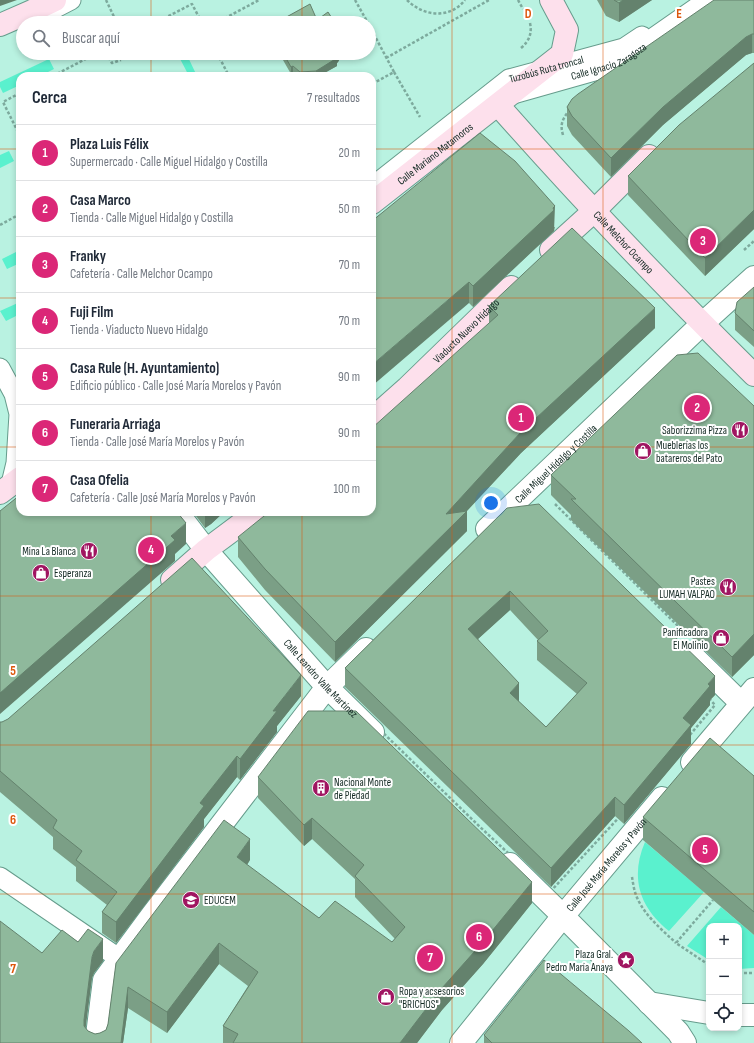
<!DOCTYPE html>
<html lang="es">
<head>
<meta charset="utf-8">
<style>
  :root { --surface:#fff; --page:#f6f6f7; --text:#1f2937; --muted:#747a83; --line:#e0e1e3; --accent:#db2777 }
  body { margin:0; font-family:"Sofia Sans Condensed",sans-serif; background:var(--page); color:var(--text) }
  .controls { position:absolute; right:12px; bottom:12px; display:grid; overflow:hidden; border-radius:8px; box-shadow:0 2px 6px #0003 }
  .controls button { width:36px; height:36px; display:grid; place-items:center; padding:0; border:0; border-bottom:1px solid var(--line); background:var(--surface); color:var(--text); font:20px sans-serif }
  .you { position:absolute; left:491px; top:503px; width:14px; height:14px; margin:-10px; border:3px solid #fff; border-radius:50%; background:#1a73e8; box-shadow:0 0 0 6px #1a73e833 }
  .badge { display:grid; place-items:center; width:26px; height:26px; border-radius:50%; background:var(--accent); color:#fff; font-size:13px; font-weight:700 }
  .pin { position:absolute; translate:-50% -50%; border:2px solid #fff; box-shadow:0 1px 4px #0006 }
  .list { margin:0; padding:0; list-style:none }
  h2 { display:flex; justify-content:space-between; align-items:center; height:52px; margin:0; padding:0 16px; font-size:17px }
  h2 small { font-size:13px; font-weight:400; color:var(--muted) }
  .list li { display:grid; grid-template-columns:26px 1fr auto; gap:12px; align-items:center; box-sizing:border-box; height:56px; padding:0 16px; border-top:1px solid var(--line) }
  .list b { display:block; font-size:15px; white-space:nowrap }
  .list p { margin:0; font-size:13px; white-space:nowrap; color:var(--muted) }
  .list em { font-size:13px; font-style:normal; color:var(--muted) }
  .icon { flex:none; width:22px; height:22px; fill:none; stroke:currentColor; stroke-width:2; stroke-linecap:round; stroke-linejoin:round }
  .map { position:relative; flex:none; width:754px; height:1043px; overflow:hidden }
  .search { position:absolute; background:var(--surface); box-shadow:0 2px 6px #0003; left:16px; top:16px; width:360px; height:44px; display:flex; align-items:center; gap:10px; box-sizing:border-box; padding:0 14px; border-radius:22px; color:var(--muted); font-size:15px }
  .panel { position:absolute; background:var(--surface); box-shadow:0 2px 6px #0003; left:16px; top:72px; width:360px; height:444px; border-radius:12px }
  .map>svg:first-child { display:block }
</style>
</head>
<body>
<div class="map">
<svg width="754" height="1043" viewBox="0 0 754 1043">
  <rect width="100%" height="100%" fill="#b9f2e1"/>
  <path fill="#5af1ce" d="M177,53h9l11,23h-8z
    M49,59l5,10 -14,7h-20v9l-17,8 -3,-6v-5z
    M9,151l5,10 -14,7v-13z
    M20,250v13l-13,6 -5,-10z
    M20,302v12l-14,7 -6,-10z
    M645,842l59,50 -35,39c-30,-24 -39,-54 -24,-89z
    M721,907l33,28v33l-15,1v-43h-30v34l-22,-14z"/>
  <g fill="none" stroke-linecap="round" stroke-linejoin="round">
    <defs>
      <g id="lane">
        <path d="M42,15l29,-15"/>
        <path id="s1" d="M372,187l137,-108 115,-31 18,-12"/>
        <path d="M0,368l14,26 5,20 -3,49 -5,21"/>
        <path d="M0,877l120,82"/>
      </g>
      <g id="street">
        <path id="s2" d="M515,92l106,-30 89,-62"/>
        <path id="s3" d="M177,512l29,38 121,137 46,45"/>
        <path id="s4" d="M487,529l215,-205 52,-47"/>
        <path d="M694,657l47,46"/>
        <path d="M692,762l62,-73"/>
        <path d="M510,864l53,52 115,116 7,11"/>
        <path d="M649,1003l60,10"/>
        <path d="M739,1015h15"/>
        <path d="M96,1043l8,-63 48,-65 175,-228 39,-38"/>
        <path id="s5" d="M461,1043l102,-127 99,-118"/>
      </g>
      <g id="secondary">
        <path d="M0,25l32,-14 23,-11"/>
        <path id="s6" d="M498,105c82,93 168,183 256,270"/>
        <path id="s7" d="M372,203l190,-149 5,-24 -16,-30"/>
        <path d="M551,250l43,-39 55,-55"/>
        <path id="s8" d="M372,419l35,-31 104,-101"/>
        <path d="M0,493l20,-15"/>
        <path d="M172,580l34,-30 51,-38"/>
      </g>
    </defs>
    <use href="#lane" stroke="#669c8c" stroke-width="21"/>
    <use href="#street" stroke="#669c8c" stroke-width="24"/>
    <use href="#secondary" stroke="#669c8c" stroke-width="24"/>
    <path stroke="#7daa9d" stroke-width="2.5" stroke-dasharray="3 2" stroke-linecap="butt" d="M106,0l11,23
      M355,0l13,23
      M407,0c16,16 42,20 58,0
      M518,0l5,9
      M155,23l37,-19 10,19
      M216,23l43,-23
      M369,25l25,47 -22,12
      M521,48c9,-8 11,-15 9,-25
      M106,53l6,10 9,-3
      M217,53l12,23
      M386,58l103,-58
      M394,72l26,45
      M53,76l44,-23
      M20,93l-17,9 17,34
      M563,135c-3,-10 -1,-15 5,-23
      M0,225l20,-11
      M744,250l10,-9
      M555,504l128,127
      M533,521l117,112 65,72 -78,93 -87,94 -71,-66 -140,-136 171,-168z
      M632,877c1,6 2,13 4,18 7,19 25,34 40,48
      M709,965l-33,-22 37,-43
      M739,973h15"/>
    <use href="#lane" stroke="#fff" stroke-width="19"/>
    <use href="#street" stroke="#fff" stroke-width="22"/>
    <use href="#secondary" stroke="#fde0ec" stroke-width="22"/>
  </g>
  <path fill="#7b9f86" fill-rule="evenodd" d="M597,0h55l-33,22 -13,-6z
    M754,0v53h-2l-6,2 -83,70 -52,52 -39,-42 -5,-9v-19z
    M279,53h64l-5,9 -1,1v3l-18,10h-23l-3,-2h-2z
    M754,63v166l-49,47 -77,-81v-19z
    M372,221l183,6 -1,4 -81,76 -4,-4z
    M754,287v60l-19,-17v-17z
    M489,306l166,22 -134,125 -54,58v20l-132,131 -70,-72 -27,-33v-20l134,-25 117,-189z
    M754,406v249l-22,22 -161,-157v-5l-20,-20v-20z
    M507,508l208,187 -5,5v5l-19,23v16l-67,80 -9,-8 -64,71 -206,-200v-19zM510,610l28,30 -1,1v19l40,34 -31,33 -27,-25 -41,-63z
    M193,512h31l-13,12 -6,4z
    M301,696l-24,30v6l-37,48 -3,-3 -33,42v8l-88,116 -14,-10v-21l5,-7 -31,-24v-14l-23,-18v-12l-53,-45v-70z
    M754,776v159l-111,-95v-23z
    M258,777l274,126 -49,61 -41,46 -25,33h-194v-17l25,-40 -29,-22 -52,69 -39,-25 -5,35h-123l42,-90 61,8 -9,12 -2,5 -7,50 3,3 7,3 5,-1 6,-3 2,-6 8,-61 134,-103 -3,5 72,53 73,24 3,-3 -40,-42v-18l-43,-40 -8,7 -46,-48z
    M484,1035l158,8h-158z"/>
  <path fill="#64826d" d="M0,0h17l-17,6z
    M623,0h29l-33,22v-19z
    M752,34v19l-6,2 -83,70 -52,52v-19l52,-51 83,-70z
    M340,53h3l-5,9 -1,1v3l-18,10h-3v-5z
    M293,66v8h-2v-7z
    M555,206l-1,25 -81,76v-21z
    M754,210v19l-49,47v-18z
    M469,282v21l-97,83v-21z
    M655,308v20l-134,125 -57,61 3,-3v20l-132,131v-20l111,-128 75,-82z
    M205,512h19l-13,12 -6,4z
    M186,523v21l-11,10v7l-175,153v-21l171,-157z
    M510,591v19l-42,38v-19z
    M754,634v21l-22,22v-20z
    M301,675v21l-24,30v6l-37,48v-21l33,-48z
    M715,676v19l-5,5v5l-19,23v16l-67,80v-19l59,-87 25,-34z
    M519,683v19l-9,-9z
    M237,756v21l-33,42v8l-88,116v-21l84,-119z
    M615,797v19l-64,71v-19z
    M312,818v21l-8,7v-21z
    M250,839v21l-13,19v-22z
    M532,882v21l-49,61 -41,46 -25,33h-17l42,-55z
    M103,939v22l-9,12 -2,5 -8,63v-21l8,-63 2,-6z
    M219,943v21l-52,69v-21z
    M128,987v21l-5,35h-2z"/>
  <path fill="#8fb99c" stroke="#64826d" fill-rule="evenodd" d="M614,0h9l-4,3z
    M714,0h40v34h-2l-6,3 -83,70 -52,51 -39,-42 -5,-9 5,-8 6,-5z
    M310,4l7,16 11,-8 7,11h-52l-2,-3z
    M283,53h57l-2,2 -2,1 1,2 -21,13 -16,1 -7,-6 -2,1z
    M754,63v147l-49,48 -77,-82 51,-51z
    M480,133l35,28 40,45 -2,2 1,2 -81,76 -4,-4 -97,83v-144z
    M572,228l83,80 -134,124 -75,82 21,-3 -132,131 -70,-73 -27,-32 31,-25h103v-84l126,-113 -9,-9z
    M754,287v44l-19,-18 2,-11z
    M698,353l56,53v228l-22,23 -161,-158h5l-25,-24 126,-120z
    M20,495v17h157l9,11 -15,13 4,4 -175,153v-182z
    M539,504l176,172 -7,8 2,2 -27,32 8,7 -67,80 -9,-8 -64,71 -206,-200 162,-160zM510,591l38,40 -11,10 50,42 -41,44 -36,-34 9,-10 -51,-54z
    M192,558l109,117 -28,36h4l-37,48 -3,-3 -37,47 4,3 -88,116 -14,-10 15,-20 -41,-32 6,-9 -29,-23 4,-8 -57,-49v-49h2l6,-3z
    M308,711h48l176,171 -49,60 -41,46 -42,55h-167l5,-9 -15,-8 35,-54 -39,-29 -52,69 -39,-25 -7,56h-121v-122l42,32 20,-23 16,12 10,-13 15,10 -9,12 -2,6 -8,63v6l4,5 7,3 5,-1 6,-3 2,-6 8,-61 108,-143 26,19 -13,18 82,61 16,-17 57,41 13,-15 -50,-51 9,-11 -52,-47 -8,7 -46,-48z
    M710,738l44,38v136l-111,-95z
    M544,960l85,71 13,12h-150l-8,-8z"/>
  <path fill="none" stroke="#dd570d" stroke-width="1" stroke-opacity="0.55" d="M151,0v23M302,0v23M452,0v1043M603,0v1043M151,53v23M302,53v23M0,149h20M372,149h382M0,298h20M372,298h382M0,447h20M372,447h382M151,512v531M302,512v531M0,596h754M0,745h754M0,894h754"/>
  <defs>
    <symbol id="restaurant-disc" viewBox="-11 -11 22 22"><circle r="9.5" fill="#a01561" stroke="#fff"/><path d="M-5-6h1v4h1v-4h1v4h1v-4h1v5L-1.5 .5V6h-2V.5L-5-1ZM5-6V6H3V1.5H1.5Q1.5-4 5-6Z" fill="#fff"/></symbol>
    <symbol id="shop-disc" viewBox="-11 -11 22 22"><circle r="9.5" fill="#a01561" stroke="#fff"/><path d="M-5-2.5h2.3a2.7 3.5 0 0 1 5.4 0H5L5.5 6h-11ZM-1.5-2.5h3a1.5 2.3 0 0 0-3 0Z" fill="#fff"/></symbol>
    <symbol id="building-disc" viewBox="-11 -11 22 22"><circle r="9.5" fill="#a01561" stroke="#fff"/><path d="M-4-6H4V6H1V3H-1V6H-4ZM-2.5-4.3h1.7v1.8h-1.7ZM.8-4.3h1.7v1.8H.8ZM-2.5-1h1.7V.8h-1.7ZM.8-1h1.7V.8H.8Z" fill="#fff"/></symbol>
    <symbol id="university-disc" viewBox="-11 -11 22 22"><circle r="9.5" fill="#a01561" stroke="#fff"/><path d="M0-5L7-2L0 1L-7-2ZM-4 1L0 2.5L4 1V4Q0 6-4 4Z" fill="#fff"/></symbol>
    <symbol id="sight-disc" viewBox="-11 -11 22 22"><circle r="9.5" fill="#a01561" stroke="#fff"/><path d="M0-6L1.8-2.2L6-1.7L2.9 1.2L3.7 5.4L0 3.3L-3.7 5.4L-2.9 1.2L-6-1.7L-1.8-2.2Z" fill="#fff"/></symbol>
  </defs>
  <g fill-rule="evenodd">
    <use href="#restaurant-disc" x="730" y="420" width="20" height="20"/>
    <use href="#shop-disc" x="633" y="441" width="20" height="20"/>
    <use href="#restaurant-disc" x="79" y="541" width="20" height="20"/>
    <use href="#shop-disc" x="31" y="563" width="20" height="20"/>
    <use href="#restaurant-disc" x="718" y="577" width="20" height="20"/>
    <use href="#shop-disc" x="711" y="628" width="20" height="20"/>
    <use href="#building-disc" x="311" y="778" width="20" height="20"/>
    <use href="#university-disc" x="181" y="890" width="20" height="20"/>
    <use href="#sight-disc" x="616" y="950" width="20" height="20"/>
    <use href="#shop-disc" x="376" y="987" width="20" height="20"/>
  </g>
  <g text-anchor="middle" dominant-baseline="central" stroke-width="4" stroke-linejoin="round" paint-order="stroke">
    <g font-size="11" fill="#142a24" stroke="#fff">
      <text stroke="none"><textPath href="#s2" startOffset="99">Calle Ignacio Zaragoza</textPath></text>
      <text stroke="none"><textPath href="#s1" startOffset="213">Tuzobús Ruta troncal</textPath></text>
      <text stroke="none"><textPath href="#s7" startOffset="80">Calle Mariano Matamoros</textPath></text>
      <text stroke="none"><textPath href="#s6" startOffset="186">Calle Melchor Ocampo</textPath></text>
      <text stroke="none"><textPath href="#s8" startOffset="129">Viaducto Nuevo Hidalgo</textPath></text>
      <text stroke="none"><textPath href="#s4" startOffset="95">Calle Miguel Hidalgo y Costilla</textPath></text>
      <text stroke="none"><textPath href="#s3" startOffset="220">Calle Leandro Valle Martínez</textPath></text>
      <text stroke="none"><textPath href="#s5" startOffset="230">Calle José María Morelos y Pavón</textPath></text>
    </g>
    <g font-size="11" fill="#142a24" stroke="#fff" text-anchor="end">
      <text x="727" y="430">Saborízzima Pizza</text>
      <text x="656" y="445" text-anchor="start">Mueblerías los<tspan x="656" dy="13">batareros del Pato</tspan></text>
      <text x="76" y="551">Mina La Blanca</text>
      <text x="54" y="573" text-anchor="start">Esperanza</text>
      <text x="715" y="581">Pastes<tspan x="715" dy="13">LUMAH VALPAO</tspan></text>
      <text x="708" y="632">Panificadora<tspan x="708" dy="13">El Molinio</tspan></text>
      <text x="334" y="782" text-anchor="start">Nacional Monte<tspan x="334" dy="13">de Piedad</tspan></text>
      <text x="204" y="900" text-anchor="start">EDUCEM</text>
      <text x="613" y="954">Plaza Gral.<tspan x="613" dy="13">Pedro María Anaya</tspan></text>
      <text x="399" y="991" text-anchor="start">Ropa y acsesorios<tspan x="399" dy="13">"BRICHOS"</tspan></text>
    </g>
  </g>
  <g font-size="13" text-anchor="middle" font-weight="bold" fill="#dd570d" stroke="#fff" stroke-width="4" stroke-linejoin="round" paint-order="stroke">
    <text x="528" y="18">D</text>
    <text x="679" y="18">E</text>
    <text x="13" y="675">5</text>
    <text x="13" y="824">6</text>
    <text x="13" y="973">7</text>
  </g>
</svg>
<div class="controls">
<button>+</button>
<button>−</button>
<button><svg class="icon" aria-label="locate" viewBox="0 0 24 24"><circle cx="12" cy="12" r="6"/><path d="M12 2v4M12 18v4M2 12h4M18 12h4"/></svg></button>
</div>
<div class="you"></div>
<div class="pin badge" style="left:521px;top:418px">1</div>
<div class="pin badge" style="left:697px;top:408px">2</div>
<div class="pin badge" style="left:703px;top:241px">3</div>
<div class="pin badge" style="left:151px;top:550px">4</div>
<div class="pin badge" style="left:705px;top:850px">5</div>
<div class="pin badge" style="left:479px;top:937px">6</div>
<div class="pin badge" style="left:430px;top:958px">7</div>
<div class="search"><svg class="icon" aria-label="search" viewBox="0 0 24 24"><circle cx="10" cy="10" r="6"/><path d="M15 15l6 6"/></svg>Buscar aquí</div>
<section class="panel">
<h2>Cerca<small>7 resultados</small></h2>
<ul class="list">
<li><span class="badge">1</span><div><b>Plaza Luis Félix</b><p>Supermercado · Calle Miguel Hidalgo y Costilla</p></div><em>20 m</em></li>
<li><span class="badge">2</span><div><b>Casa Marco</b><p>Tienda · Calle Miguel Hidalgo y Costilla</p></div><em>50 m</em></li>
<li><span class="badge">3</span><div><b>Franky</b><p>Cafetería · Calle Melchor Ocampo</p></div><em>70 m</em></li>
<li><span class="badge">4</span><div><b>Fuji Film</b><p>Tienda · Viaducto Nuevo Hidalgo</p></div><em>70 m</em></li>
<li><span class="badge">5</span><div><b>Casa Rule (H. Ayuntamiento)</b><p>Edificio público · Calle José María Morelos y Pavón</p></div><em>90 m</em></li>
<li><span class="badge">6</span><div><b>Funeraria Arriaga</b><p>Tienda · Calle José María Morelos y Pavón</p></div><em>90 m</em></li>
<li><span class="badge">7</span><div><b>Casa Ofelia</b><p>Cafetería · Calle José María Morelos y Pavón</p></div><em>100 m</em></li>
</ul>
</section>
</div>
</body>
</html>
